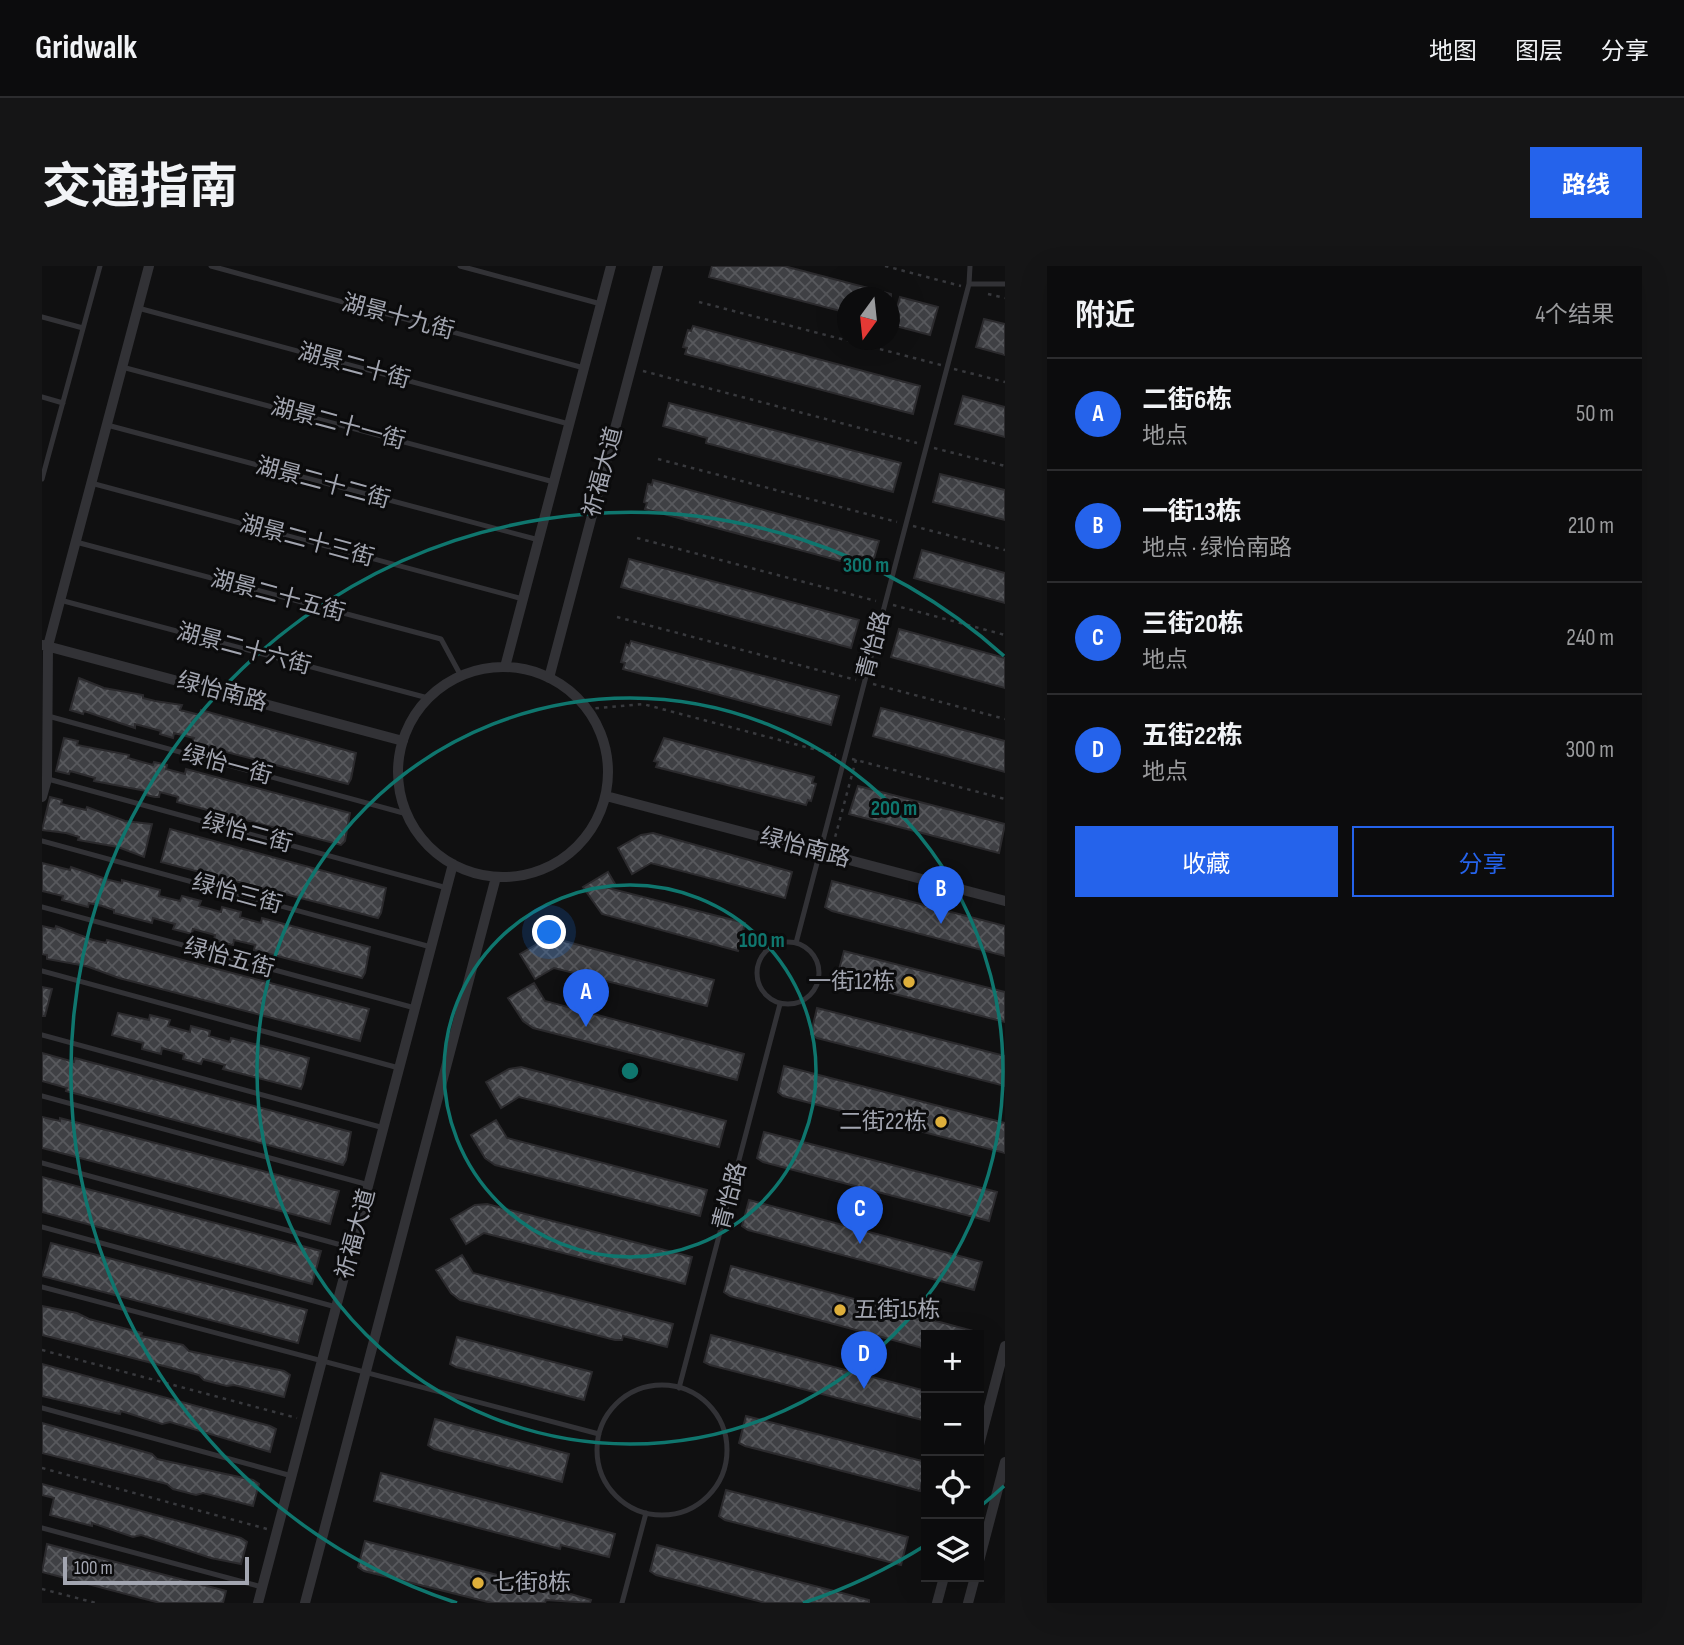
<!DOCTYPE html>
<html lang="zh">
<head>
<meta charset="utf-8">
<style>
  :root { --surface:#0c0c0d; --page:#151516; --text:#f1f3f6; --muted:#9a9b9d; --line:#2c2c2e; --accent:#2563eb }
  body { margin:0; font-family:"Sofia Sans Condensed","Noto Sans SC",sans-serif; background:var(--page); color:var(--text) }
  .controls { position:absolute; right:21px; bottom:21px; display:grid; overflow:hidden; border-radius:0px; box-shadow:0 7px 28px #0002 }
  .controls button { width:63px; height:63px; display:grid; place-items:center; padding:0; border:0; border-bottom:2px solid var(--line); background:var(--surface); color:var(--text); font:35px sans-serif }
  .compass { position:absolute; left:795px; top:21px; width:63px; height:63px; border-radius:50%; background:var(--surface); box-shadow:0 7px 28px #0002; rotate:195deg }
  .scale { position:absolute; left:21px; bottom:18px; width:186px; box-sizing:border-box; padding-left:7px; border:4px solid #a3a6b1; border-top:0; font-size:19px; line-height:24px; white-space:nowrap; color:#a3a6b1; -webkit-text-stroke:5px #0b0b0c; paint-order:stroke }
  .you { position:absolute; left:508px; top:667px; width:24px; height:24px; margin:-18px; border:5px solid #fff; border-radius:50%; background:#1a73e8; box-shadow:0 0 0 10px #1a73e833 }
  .badge { display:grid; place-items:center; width:46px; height:46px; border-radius:50%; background:var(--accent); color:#fff; font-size:23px; font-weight:700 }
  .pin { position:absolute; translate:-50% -58px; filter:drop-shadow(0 2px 4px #0008) }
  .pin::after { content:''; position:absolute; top:37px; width:24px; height:21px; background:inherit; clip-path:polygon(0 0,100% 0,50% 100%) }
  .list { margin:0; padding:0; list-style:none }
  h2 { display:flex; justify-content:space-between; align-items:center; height:91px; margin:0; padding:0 28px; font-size:30px }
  h2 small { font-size:23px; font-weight:400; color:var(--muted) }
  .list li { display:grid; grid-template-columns:46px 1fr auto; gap:21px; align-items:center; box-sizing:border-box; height:112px; padding:0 28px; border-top:2px solid var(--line) }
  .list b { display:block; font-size:26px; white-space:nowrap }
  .list p { margin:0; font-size:23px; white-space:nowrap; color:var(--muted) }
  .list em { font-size:23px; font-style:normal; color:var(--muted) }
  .actions { display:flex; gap:14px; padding:21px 28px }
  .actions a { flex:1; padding:16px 0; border:2px solid var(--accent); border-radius:0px; text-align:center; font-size:24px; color:var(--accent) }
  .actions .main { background:var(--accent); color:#fff }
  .icon { flex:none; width:38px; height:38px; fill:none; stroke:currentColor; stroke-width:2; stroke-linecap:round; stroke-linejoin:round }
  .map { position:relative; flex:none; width:963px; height:1337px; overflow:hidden; border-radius:0px }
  header { display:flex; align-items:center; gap:42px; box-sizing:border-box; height:98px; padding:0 35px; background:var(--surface); border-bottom:2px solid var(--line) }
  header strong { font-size:33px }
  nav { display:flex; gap:38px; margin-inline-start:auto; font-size:24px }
  .intro { display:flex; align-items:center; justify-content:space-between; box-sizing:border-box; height:168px; padding:0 42px }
  h1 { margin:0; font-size:49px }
  .button { padding:18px 32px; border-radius:0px; background:var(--accent); color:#fff; font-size:24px; font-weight:700 }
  main { display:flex; gap:42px; padding:0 42px }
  aside { flex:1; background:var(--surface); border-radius:0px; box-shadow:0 7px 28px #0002 }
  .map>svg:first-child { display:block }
</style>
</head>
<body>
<header>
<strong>Gridwalk</strong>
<nav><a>地图</a><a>图层</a><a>分享</a></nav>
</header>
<div class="intro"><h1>交通指南</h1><a class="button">路线</a></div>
<main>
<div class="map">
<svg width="963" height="1337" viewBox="0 0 963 1337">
  <defs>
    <pattern id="building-cross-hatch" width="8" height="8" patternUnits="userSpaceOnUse" patternTransform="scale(1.75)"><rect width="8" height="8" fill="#3f4044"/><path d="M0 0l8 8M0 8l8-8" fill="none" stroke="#58595d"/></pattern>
  </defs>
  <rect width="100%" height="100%" fill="#101011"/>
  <path fill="url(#building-cross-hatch)" stroke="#2b2a2d" stroke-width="2" d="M670,0h72l107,28v4h-43v15l-139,-36z
    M858,31l38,10 -8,28 -38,-10z
    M942,53l21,5v31l-29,-8z
    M651,60l227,60 -7,28 -228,-60 2,-6 -4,-1 5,-17 3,1z
    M921,130l42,11v30l-50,-13z
    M627,137l232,60 -8,29 -187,-49 1,-5 -44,-12z
    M898,208l65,16v30l-72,-18z
    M611,214l226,61 -8,28 -226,-60 2,-6 -3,-1 4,-18 4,1z
    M880,284l83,23v30l-91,-25z
    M587,293l230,61 -8,28 -230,-61z
    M857,363l106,29v30l-114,-31z
    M589,375l208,55 -8,29 -208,-56 2,-6 -4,-1 5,-18 3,2z
    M37,412l25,10 39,7v3l12,3 27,4 -2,5 20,5 1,-5 155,43 -5,26 -3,5 -156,-41 2,-5 -20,-5 -1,5 -13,-4 1,-3 -26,-7v4l-51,-17 -1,3 -13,-4z
    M839,442l124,33v31l-132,-36z
    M22,472l14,3 -1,4 52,10 -1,3 25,7 1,-3 13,3 -1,4 19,5 1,-5 164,44 -5,28 -4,4 -164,-43 1,-5 -18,-5 -1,5h-4l-9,-2v-4l-52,-10 1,-3 -25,-7 -1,3 -13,-3z
    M622,472l150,39 -2,6 4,1 -5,17 -3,-1 -2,5 -150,-38 2,-5 -4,-1z
    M816,520l147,38 -6,29 -150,-39z
    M8,531l12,3 -1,4 25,6 1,-3 38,14 27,3 -8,33 -26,-10 -40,-7 1,-3 -13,-4 -24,-3z
    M128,563l216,59 -5,25 -3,5 -217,-56z
    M611,567l139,39 -7,26 -134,-35 -19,11 -14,-26 23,-13z
    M0,597l28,7 1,-3 38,13 13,3v-3l38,10 -1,6 21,5 2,-5 19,5 -2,5 22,6 1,-5 19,5 -1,5 10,3 11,3 1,-5 108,29 -5,26 -3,5 -108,-28 1,-5 -21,-5 -1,5 -19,-5 1,-5 -22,-6 -1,5 -19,-5 2,-5 -22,-6 -1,5 -38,-10v-3l-12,-4 -13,-3 -1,4 -26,-7 1,-4 -21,-5z
    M566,606l7,12 -7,4 137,35 -7,28 -136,-37 -19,-27z
    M790,615l173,45v30l-173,-45 -7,-4z
    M0,660l13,3 1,-3 37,14 13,3 1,-3 262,69 -9,32 -241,-63 -33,-12 -39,-7v-4l-5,-1z
    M514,673l158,41 -7,26 -153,-38 -19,11 -15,-25 24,-14z
    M802,685l161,41v30l-162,-41 -6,-4z
    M492,717l11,18 199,53 -7,26 -204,-52 -10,-7 -15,-23z
    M0,721l10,2 -7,27h-3z
    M775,742l188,48v30l-188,-48 -6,-4z
    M76,747l31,7 1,-5 20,5 -2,6 22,6 1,-6 19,5 -1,5 21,6 1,-4 78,20 -6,26 -2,5 -78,-20 2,-4 -22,-6 -2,5 -18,-5 1,-5 -22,-6 -1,6 -19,-5 1,-6 -31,-8z
    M0,787l32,9 1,-4 276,74 -5,28 -3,5 -277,-74 1,-3 -25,-7z
    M742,800l221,57v30l-222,-57 -5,-4z
    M479,801l205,54 -7,26 -200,-50 -18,11 -15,-26 23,-13z
    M0,851l18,4v-3l279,73 -9,33 -288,-76z
    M454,854l11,18 200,52 -7,26 -205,-51 -10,-7 -14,-23z
    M722,866l233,60 -8,29 -226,-59 -6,-4z
    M0,911l279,74 -9,33 -270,-72z
    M707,934l233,62 -8,28 -226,-60 -6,-4z
    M445,938l205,53 -7,27 -201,-51 -18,11 -15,-25 24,-14z
    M9,977l256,67 -9,33 -256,-67z
    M420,989l11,18 200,51 -6,23 -44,-11 -1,4h-7l-155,-40 -9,-7 -15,-23z
    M689,1000l246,66v3h-51v14l-196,-53 -6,-4z
    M0,1040l35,7 12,6 53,14 -1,3 42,9 6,6 95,20 6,4 -6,22 -50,-12 -7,1 -23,-6 -5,-5 -157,-40z
    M669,1069l215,56v30l-216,-56 -6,-3z
    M415,1071l135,35 -8,28 -128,-33 -6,-3z
    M0,1098l228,62 6,3 -6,23 -100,-30 -8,2 -41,-13 -1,3 -78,-18z
    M704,1150l180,46 -6,29 -175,-45 -6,-3z
    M393,1153l134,35 -7,28 -128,-33 -6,-4z
    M0,1157l110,31 5,5 96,21 6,4 -6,22 -50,-13 -7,2 -23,-6 -6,-5 -125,-31z
    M339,1207l234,61 -6,23 -48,-12 -1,4 -186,-48z
    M0,1218l199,54 6,4 -6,22 -30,-6 -70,-23 -8,2 -41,-14v3l-42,-11 4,-17 -12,-3z
    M684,1224l182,47 -7,28 -176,-45 -6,-4z
    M323,1275l195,50 31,9 -1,3 -44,-3 -1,3h-53l-128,-32 -6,-4z
    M5,1278l179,47 -3,12h-63l-118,-31z
    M615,1279l212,55v3h-103l-110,-28 -6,-4z"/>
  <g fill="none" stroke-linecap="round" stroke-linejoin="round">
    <path stroke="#38393d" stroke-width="2.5" stroke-dasharray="3.5 5" stroke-linecap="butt" d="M843,0l76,20
      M946,28l17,4
      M657,36l242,63
      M912,103l51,13
      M601,105l274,72
      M892,182l71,18
      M616,193l239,63
      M871,260l92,24
      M595,272l239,63
      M851,339l112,30
      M575,351l239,63
      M831,418l132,35
      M545,443l56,-5 193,51
      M810,493l153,40
      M791,579l24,-89
      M0,1084l255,68
      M0,1202l225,61
      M0,1323l54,14"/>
    <path stroke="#323236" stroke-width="5" d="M169,0l373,102
      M418,0l141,38
      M927,18h36
      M96,42l431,116
      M0,51l41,11
      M80,101l432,115
      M0,131l21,6
      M65,159l432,115
      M0,213l58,-213
      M49,217l432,116
      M34,276l365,97 20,37
      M18,334l368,98
      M6,450l359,98
      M6,513l399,109
      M0,575l389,106
      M0,641l373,101
      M715 707a31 31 0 1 1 62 0a31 31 0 1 1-62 0Z
      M754,677l173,-659 1,-18
      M0,705l357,97
      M0,769l342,93
      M0,830l327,89
      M0,897l310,85
      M0,961l294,80
      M0,1021l557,147
      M555 1184a65 65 0 1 1 130 0a65 65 0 1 1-130 0Z
      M637,1122l101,-384
      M0,1142l250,68
      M0,1262l220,59
      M580,1337l24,-90"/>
    <path stroke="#323236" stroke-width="10" d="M1,379l360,96
      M463,401l106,-401
      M356 506a105 105 0 1 1 210 0a105 105 0 1 1-210 0Z
      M507,412l109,-412
      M564,530l399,105
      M0,531l5,-18 1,-133 101,-380
      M937,1179l26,-99
      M937,1295l26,-99
      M216,1337l195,-739
      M263,1337l191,-726
      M895,1337l7,-26
      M926,1337l7,-26"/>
  </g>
  <g fill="none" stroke="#0f766e" stroke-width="3.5">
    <circle cx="588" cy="805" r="186"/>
    <circle cx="588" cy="805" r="373"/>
    <path d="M962 1220A559 559 0 0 1 940 1239M884 1279A559 559 0 0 1 761 1337M415 1337A559 559 0 1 1 962 390"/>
  </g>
  <g fill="#deaf3b" stroke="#0b0b0c" stroke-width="2.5">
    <circle cx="867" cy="716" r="7"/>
    <circle cx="899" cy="856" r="7"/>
    <circle cx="798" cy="1044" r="7"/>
    <circle cx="436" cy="1317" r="7"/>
  </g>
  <g text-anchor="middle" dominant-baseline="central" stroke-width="6" stroke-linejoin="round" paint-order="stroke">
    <g font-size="23" fill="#a3a6b1" stroke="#0b0b0c">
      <text transform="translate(356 51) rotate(15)">湖景十九街</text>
      <text transform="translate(312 100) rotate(15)">湖景二十街</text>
      <text transform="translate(296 158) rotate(15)">湖景二十一街</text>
      <text transform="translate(561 206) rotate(-75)">祈福大道</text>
      <text transform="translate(281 217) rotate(15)">湖景二十二街</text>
      <text transform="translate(265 275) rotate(15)">湖景二十三街</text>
      <text transform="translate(236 330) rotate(15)">湖景二十五街</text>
      <text transform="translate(832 379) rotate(-75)">青怡路</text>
      <text transform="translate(202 383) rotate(15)">湖景二十六街</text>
      <text transform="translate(180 426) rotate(15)">绿怡南路</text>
      <text transform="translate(185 499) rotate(15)">绿怡一街</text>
      <text transform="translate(205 567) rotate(15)">绿怡二街</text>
      <text transform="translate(763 582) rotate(15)">绿怡南路</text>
      <text transform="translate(195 628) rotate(15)">绿怡三街</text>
      <text transform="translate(187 692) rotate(15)">绿怡五街</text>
      <text transform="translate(688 930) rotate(-75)">青怡路</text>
      <text transform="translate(314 968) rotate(-75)">祈福大道</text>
    </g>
    <g font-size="23" fill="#a3a6b1" stroke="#0b0b0c" text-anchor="end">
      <text x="853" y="716">一街12栋</text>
      <text x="885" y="856">二街22栋</text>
      <text x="812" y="1044" text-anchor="start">五街15栋</text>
      <text x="450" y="1317" text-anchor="start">七街8栋</text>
    </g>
  </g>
  <circle cx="588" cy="805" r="10" fill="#0f766e" stroke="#0b0b0c" stroke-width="3.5"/>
  <g font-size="21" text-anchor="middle" font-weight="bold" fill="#0f766e" stroke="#0b0b0c" stroke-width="6" stroke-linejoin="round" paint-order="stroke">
    <text x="824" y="306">300 m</text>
    <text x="852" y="549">200 m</text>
    <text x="720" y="681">100 m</text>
  </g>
</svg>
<div class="controls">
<button>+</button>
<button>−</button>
<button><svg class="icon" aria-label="locate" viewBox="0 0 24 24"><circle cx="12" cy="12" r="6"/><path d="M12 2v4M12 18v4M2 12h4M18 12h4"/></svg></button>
<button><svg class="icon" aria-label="layers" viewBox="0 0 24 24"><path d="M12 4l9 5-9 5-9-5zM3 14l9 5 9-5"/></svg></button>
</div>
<svg class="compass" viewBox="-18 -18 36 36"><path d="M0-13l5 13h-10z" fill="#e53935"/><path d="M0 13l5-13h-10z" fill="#9a9b9d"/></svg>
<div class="scale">100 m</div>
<div class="you"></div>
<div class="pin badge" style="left:544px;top:761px">A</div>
<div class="pin badge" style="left:899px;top:658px">B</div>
<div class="pin badge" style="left:818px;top:978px">C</div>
<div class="pin badge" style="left:822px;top:1123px">D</div>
</div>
<aside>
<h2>附近<small>4个结果</small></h2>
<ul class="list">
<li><span class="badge">A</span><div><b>二街6栋</b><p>地点</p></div><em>50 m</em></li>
<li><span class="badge">B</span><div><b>一街13栋</b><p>地点 · 绿怡南路</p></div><em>210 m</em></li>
<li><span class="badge">C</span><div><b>三街20栋</b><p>地点</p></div><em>240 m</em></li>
<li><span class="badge">D</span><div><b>五街22栋</b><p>地点</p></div><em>300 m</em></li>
</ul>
<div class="actions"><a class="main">收藏</a><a>分享</a></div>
</aside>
</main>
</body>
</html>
